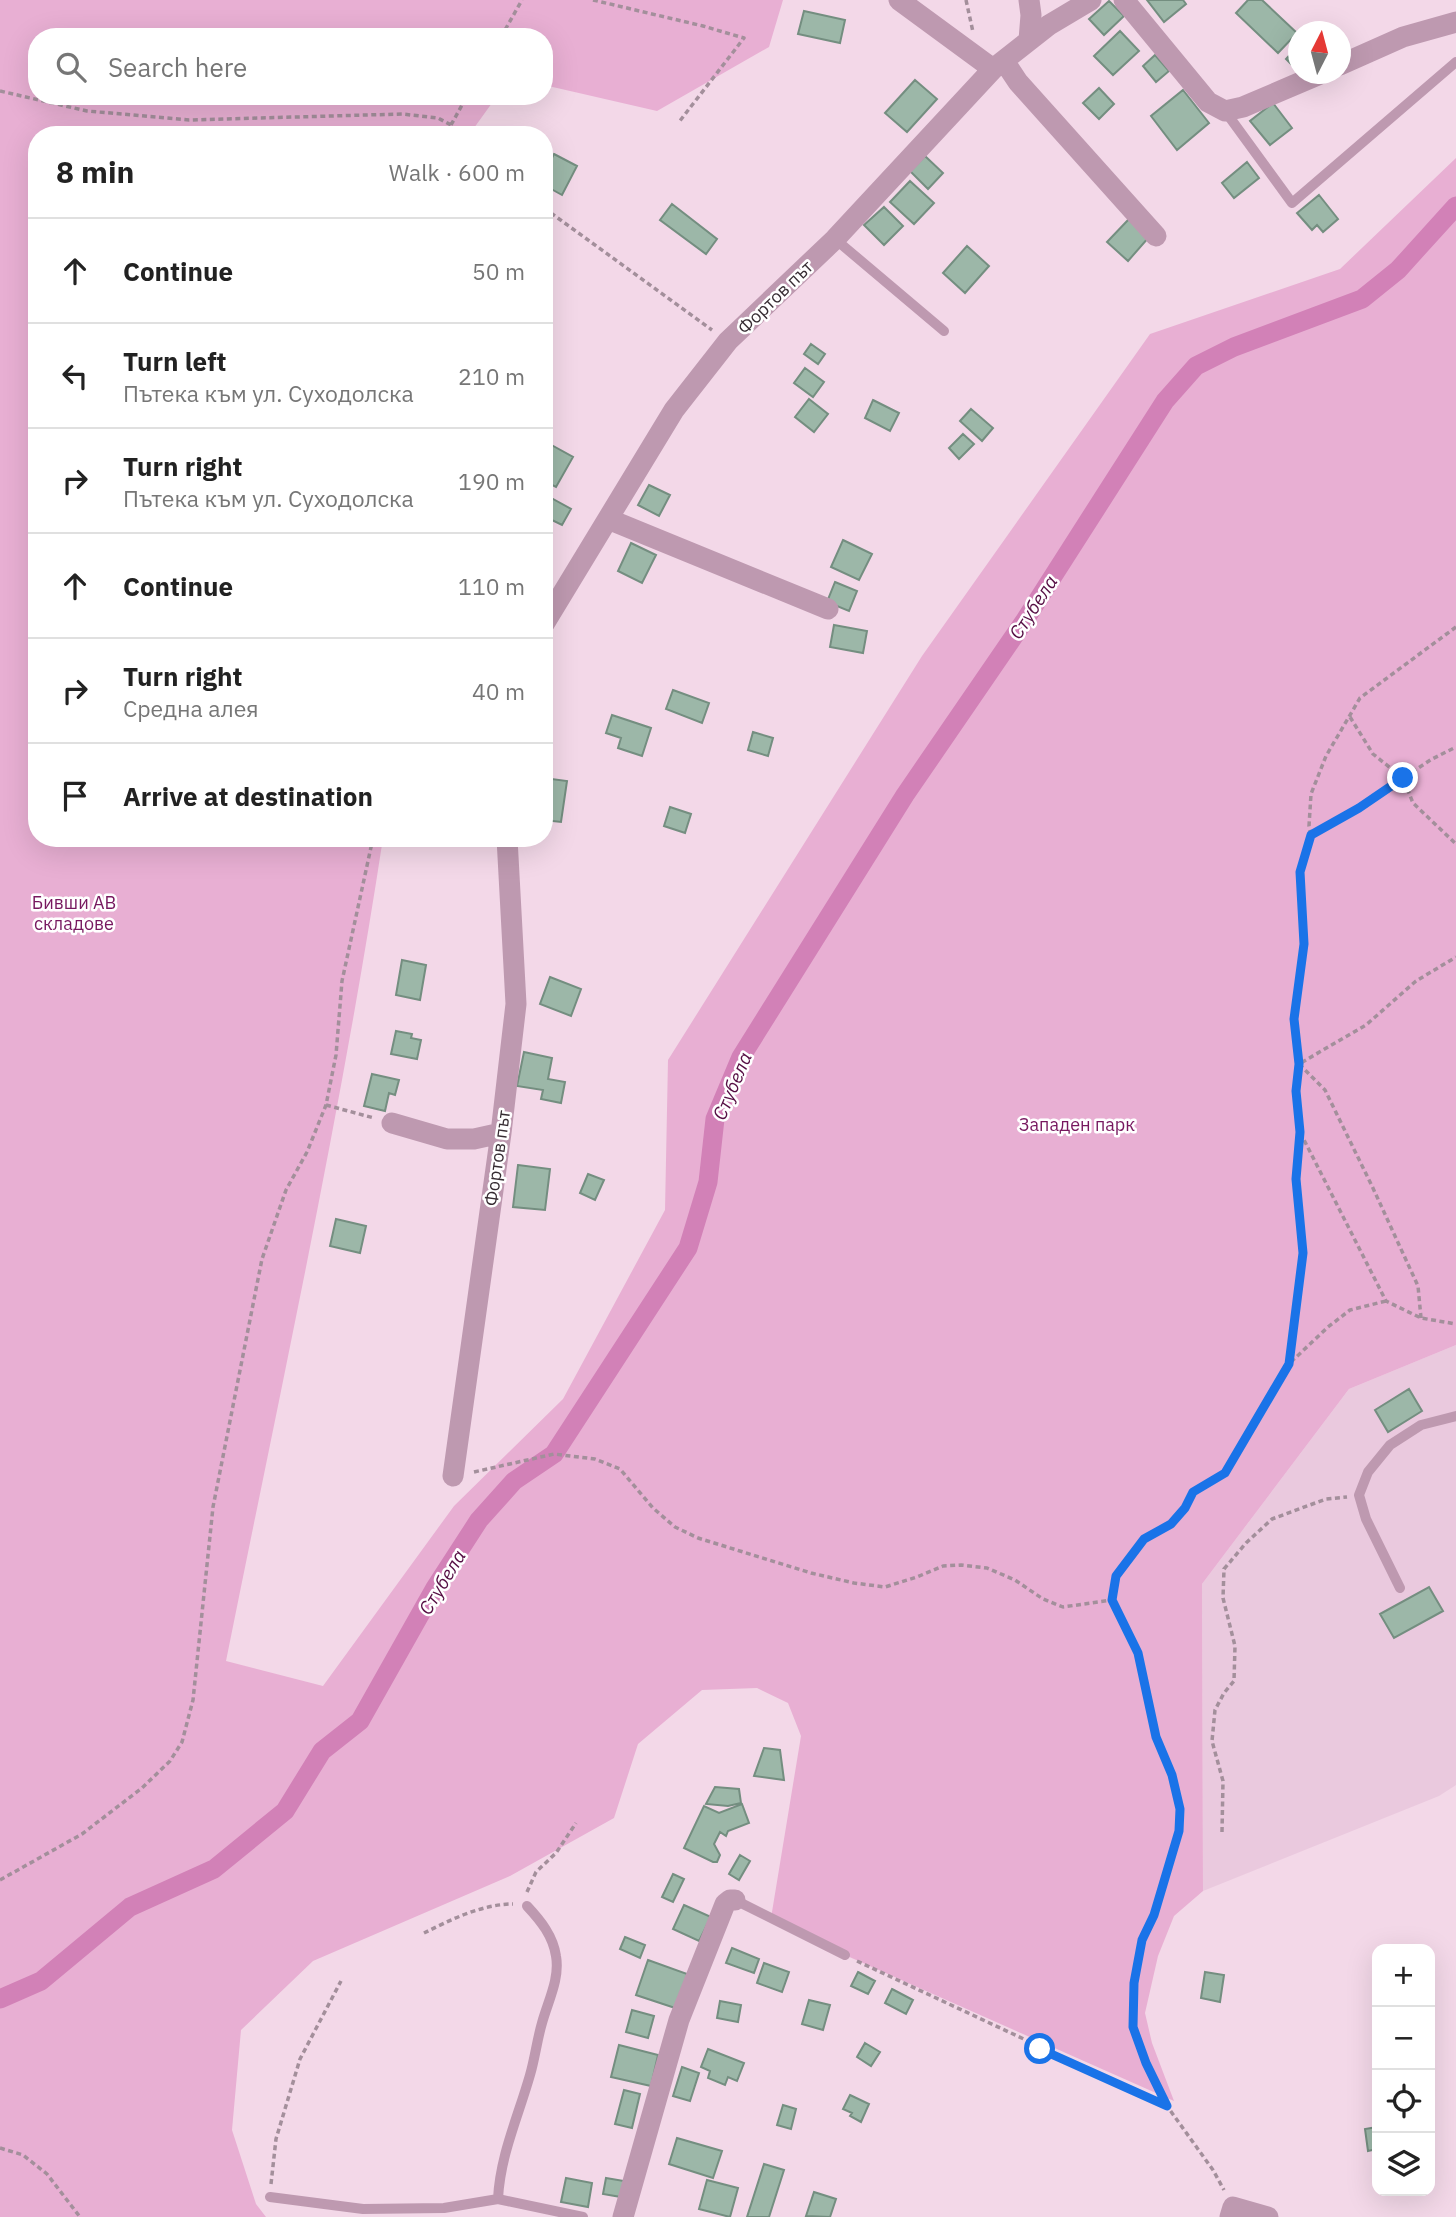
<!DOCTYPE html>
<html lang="en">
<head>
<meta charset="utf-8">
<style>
  :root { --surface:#fff; --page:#f2f2f2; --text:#222; --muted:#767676; --line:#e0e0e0 }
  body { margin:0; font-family:"IBM Plex Sans",sans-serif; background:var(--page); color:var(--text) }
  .controls { position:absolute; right:21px; bottom:21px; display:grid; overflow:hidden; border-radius:14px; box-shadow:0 7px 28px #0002 }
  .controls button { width:63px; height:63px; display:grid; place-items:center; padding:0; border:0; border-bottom:2px solid var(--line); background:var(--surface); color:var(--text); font:35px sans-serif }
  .compass { position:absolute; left:1288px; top:21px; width:63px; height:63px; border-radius:50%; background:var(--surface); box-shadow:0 7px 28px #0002; rotate:6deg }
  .stop { position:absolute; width:21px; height:21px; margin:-16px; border:5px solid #1a73e8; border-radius:50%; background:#fff }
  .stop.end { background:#1a73e8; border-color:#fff; box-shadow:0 2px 7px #0008 }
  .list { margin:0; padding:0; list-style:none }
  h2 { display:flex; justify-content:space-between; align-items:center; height:91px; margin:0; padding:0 28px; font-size:30px }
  h2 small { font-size:23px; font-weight:400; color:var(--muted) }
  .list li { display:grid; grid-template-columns:46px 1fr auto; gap:21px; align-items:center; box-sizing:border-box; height:105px; padding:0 28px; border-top:2px solid var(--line) }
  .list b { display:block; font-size:26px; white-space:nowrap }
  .list p { margin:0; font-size:23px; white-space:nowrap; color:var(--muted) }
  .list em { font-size:23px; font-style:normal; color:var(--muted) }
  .icon { flex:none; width:38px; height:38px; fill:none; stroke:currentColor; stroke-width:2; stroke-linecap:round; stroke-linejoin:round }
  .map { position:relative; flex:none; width:1456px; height:2217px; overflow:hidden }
  .search { position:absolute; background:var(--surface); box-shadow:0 7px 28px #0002; left:28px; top:28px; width:525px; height:77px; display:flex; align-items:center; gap:18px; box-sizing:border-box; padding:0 24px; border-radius:28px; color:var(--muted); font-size:26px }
  .panel { position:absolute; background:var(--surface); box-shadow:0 7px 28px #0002; left:28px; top:126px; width:525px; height:721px; border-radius:28px }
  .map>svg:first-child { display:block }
</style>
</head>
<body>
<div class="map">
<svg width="1456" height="2217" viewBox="0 0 1456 2217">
  <rect width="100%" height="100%" fill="#f3d8e8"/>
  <path fill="#eac9de" d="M1456,1345v440l-17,11 -236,95 -1,-307 147,-195z"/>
  <path fill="#e8afd3" d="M0,0h783l-14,47 -112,64 -113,-26v-48h-507v59h460l-28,39h-432v703h346c-42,276 -102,549 -157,823l97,25 131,-180 109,-107 102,-189 3,-150 254,-404 228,-322 190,-65 116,-111v1187l-107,44 -147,195 1,307 -29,25 -16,40 -13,57 7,30 22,58 -329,-146 -74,-37 30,-182 -13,-33 -31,-15 -55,2 -64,54 -24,74 -104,58 -197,85 -72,69 -9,100 24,74 10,13h-266z"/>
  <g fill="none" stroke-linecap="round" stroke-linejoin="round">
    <path stroke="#d281b7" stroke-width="19" d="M0,1999l41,-18 89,-74 84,-38 71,-58 37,-60 38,-30 75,-133 44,-68 35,-39 40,-27 134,-206 20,-66 7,-63 26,-62 164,-262 120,-175 140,-219 31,-35 38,-19 128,-48 36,-29 58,-64"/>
  </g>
  <path fill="#9cb7a8" stroke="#748e80" stroke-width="2" d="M1147,0h36l3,4 -22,18z
    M1248,0h14l35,33 -19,20 -42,-40z
    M1109,1l15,15 -20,19 -15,-16z
    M804,11l41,9 -5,23 -42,-9z
    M1120,31l19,20 -26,24 -19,-19z
    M1298,46v25l-12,-12z
    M1155,55l14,16 -13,11 -13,-16z
    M915,80l22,19 -30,33 -22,-19z
    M1099,88l15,16 -15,15 -16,-16z
    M1183,90l26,33 -32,27 -26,-34z
    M1273,103l19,25 -22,17 -20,-24z
    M554,154l23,12 -15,29 -18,-10v-12z
    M925,156l18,17 -15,16 -18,-18z
    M1247,162l12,16 -25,20 -12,-15z
    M910,181l24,22 -20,21 -24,-22z
    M1319,195l19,24 -15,13 -6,-7 -5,5 -15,-17z
    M672,204l45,35 -11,15 -46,-34z
    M884,207l19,19 -19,19 -20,-20z
    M1129,219l20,18 -21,24 -21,-19z
    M967,246l22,20 -24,27 -22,-20z
    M811,344l14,10 -7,10 -14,-10z
    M805,368l19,14 -11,15 -19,-14z
    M809,399l19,15 -14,18 -19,-15z
    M873,400l26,13 -9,18 -25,-13z
    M971,409l22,19 -11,13 -22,-20z
    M963,434l11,10 -15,15 -10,-11z
    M546,442l27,15 -17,30 -12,-6z
    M649,485l21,10 -11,21 -21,-11z
    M544,494l27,15 -9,16 -10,-5 -8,13z
    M843,540l29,14 -13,26 -28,-13z
    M631,543l25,12 -14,28 -24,-12z
    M835,582l22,9 -8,20 -22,-9z
    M834,625l33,6 -4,22 -33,-6z
    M673,690l36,13 -7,20 -36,-14z
    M612,715l39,13 -9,28 -24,-8 3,-10 -15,-5z
    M753,732l20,6 -5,18 -20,-6z
    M544,778l23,3 -6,41 -17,-2z
    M670,807l21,7 -6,19 -21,-7z
    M402,960l24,5 -6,35 -24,-5z
    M550,977l31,12 -10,27 -31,-12z
    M396,1031l16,3 -1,4 10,2 -4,19 -26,-5z
    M524,1052l28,6 -4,21 17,3 -4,21 -20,-4 2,-9 -26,-4z
    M372,1074l27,6 -4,15 -6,-2 -4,18 -21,-5z
    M518,1165l32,4 -5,41 -32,-3z
    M588,1174l16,6 -9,20 -15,-7z
    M336,1219l30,7 -6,27 -30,-7z
    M1409,1389l13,22 -34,21 -13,-22z
    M1429,1587l14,24 -49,27 -14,-24z
    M764,1748l16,2 4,30 -30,-4z
    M715,1787l24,2 2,14 -13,3 -22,-2z
    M742,1804l7,19 -21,8 -2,5 -6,-4 -6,12 6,11 -3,7h-4l-29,-14 20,-42 15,7z
    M740,1855l10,6 -11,19 -10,-6z
    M673,1874l11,5 -11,23 -11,-5z
    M684,1905l27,12 -12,24 -26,-12z
    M625,1937l20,8 -5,13 -20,-9z
    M732,1948l27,11 -5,14 -28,-10z
    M648,1960l42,15 -12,34 -42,-14z
    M764,1963l25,9 -7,20 -25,-9z
    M858,1972l17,9 -7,13 -17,-8z
    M1205,1972l19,3 -4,27 -19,-4z
    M892,1989l21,11 -7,14 -21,-11z
    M809,2000l21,5 -7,25 -21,-6z
    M720,2001l21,4 -3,17 -21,-4z
    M632,2010l22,6 -6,22 -22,-6z
    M865,2043l15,9 -9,14 -14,-9z
    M619,2045l39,10 -7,31 -40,-9z
    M708,2049l36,14 -7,18 -9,-4 -3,8 -17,-7 2,-7 -9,-4z
    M682,2067l17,6 -9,28 -17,-5z
    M624,2090l16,4 -8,34 -17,-4z
    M850,2095l19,9 -8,18 -11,-6 2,-3 -9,-4z
    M783,2105l13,4 -5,20 -14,-4z
    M1377,2127v22l-9,2 -3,-22z
    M677,2138l45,13 -9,27 -44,-14z
    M764,2164l20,6 -15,47h-22z
    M566,2178l26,5 -4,24 -27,-5z
    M606,2178l18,3 -3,16 -18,-3z
    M707,2180l31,8 -8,29 -31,-8z
    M814,2192l22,7 -6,18 -24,-1z"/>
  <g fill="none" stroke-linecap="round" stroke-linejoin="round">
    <path stroke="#a38f9b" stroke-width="3.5" stroke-dasharray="5 3.5" stroke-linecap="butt" d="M593,0l110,26 41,12 -65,84
      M966,0l7,32
      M501,37l21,-37
      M0,91l87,20 102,9 213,-6 36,4 13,7 11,10
      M451,125l16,-29
      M544,208l168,122
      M1456,627l-96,71 -34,58 -15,38 -2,32 2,9 -11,37 4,72 -10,75 5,45 -3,27 4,41 86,169 35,17 35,6
      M1350,717l23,37 30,24 10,25 43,41
      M1311,835l39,-22 82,-54 24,-12
      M326,1105l48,13
      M1421,1318l-3,-32 -46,-100 -47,-96 -26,-26 67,-39 50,-44 40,-24
      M1291,1362l37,-35 22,-17 36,-9
      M474,1472l80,-18 41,5 25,10 33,39 22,19 23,11 113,35 43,10 31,4 32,-10 26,-11 18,-1 26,3 28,12 28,19 20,8 49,-7
      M1222,1832l1,-51 -11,-40 3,-31 9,-17 10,-12 1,-35 -12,-48 1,-29 22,-26 26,-24 54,-20 21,-2
      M0,1880l82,-46 60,-46 28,-27 12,-19 11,-42 20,-193 49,-248 24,-69 21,-38 19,-47 10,-50 6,-74 31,-143
      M527,1892l9,-20 20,-19 20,-30
      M424,1933c26,-13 58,-29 89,-29
      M857,1961l310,145 46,64 11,20
      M1167,2106l-21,-43 -13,-36 1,-44 8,-43 12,-25 25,-84 1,-22 -8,-34 -16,-38 -18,-84 -26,-53 4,-24 28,-37 27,-15 14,-16 8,-16 32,-19 64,-109 14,-111 -7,-74 4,-47
      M0,2148l23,7 24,19 33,43
      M271,2184l5,-45 24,-80 41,-78"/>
    <path stroke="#be99b0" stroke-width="10" d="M1225,111l67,92 164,-141
      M835,239l109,92
      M1400,1588l-34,-69 -7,-24 9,-23 22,-27 31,-20 35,-9
      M735,1900l110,55
      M270,2197l93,12 81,-1 54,-9 85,18
      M498,2199c2,-43 20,-82 32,-124 5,-17 7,-35 12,-52 6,-22 18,-44 14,-67 -3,-20 -15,-35 -29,-50"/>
    <path stroke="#be99b0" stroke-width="21" d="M899,0l94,69
      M1124,0l84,102 17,9 18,-4 77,-33
      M1029,40l2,-25 -2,-15
      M1004,61l14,21 138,154
      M1340,65l63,-28 53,-15
      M608,519l220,90
      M544,624l130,-214 54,-69 107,-102 158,-170 56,-44 42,-25
      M392,1123l55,16h27l27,-6
      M453,1476l48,-343 15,-129 -9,-166
      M623,2217l56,-197 46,-116 5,-4h5
      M1230,2217l3,-10 35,10"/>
  </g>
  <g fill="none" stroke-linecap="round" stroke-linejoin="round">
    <path stroke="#1a73e8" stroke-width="9" d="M1040,2049l127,57 -21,-43 -13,-36 1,-44 8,-43 12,-25 25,-84 1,-22 -8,-34 -16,-38 -18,-84 -26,-53 4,-24 28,-37 27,-15 14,-16 8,-16 32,-19 64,-109 14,-111 -7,-74 4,-47 -4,-41 3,-27 -5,-45 10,-75 -4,-72 11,-37 48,-27 44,-30"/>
  </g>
  <g text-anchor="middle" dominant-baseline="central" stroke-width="5" stroke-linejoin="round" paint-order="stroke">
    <g font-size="18" fill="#362c32" stroke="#fff">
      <text transform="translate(775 297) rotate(-44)">Фортов път</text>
      <text transform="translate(497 1158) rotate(-82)">Фортов път</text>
    </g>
    <g font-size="18" fill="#77185f" stroke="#fff">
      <text x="74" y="902">Бивши АВ<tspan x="74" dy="21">складове</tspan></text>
      <text x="1077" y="1124">Западен парк</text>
    </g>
    <g font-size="19" font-style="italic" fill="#550d43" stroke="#fff">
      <text transform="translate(1033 607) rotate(-57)">Стубела</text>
      <text transform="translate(732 1086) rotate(-67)">Стубела</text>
      <text transform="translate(442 1582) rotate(-59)">Стубела</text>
    </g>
  </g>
</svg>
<div class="controls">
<button>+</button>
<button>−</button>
<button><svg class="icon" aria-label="locate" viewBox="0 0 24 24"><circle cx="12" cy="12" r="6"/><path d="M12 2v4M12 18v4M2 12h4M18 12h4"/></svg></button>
<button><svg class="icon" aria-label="layers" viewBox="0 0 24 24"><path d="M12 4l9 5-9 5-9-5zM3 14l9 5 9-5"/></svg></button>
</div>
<svg class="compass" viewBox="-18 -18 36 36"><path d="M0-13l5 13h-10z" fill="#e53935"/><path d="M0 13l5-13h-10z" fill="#767676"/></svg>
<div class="stop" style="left:1040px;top:2049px"></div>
<div class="stop end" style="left:1403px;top:778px"></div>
<div class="search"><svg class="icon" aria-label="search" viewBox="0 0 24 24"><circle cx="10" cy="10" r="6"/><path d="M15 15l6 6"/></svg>Search here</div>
<section class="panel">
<h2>8 min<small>Walk · 600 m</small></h2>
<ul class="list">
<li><svg class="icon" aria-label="ahead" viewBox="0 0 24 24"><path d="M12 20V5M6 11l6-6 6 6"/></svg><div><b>Continue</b></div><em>50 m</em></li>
<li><svg class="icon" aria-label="left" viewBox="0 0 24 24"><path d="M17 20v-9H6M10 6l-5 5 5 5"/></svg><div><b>Turn left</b><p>Пътека към ул. Суходолска</p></div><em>210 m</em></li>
<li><svg class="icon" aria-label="right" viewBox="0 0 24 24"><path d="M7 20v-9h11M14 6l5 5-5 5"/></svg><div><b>Turn right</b><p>Пътека към ул. Суходолска</p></div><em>190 m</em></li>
<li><svg class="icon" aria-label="ahead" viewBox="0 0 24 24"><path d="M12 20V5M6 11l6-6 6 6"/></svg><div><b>Continue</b></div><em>110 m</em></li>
<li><svg class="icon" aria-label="right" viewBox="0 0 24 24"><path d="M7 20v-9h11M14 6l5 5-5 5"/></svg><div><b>Turn right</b><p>Средна алея</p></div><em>40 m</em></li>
<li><svg class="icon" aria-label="arrive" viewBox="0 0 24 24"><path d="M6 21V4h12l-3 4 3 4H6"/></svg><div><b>Arrive at destination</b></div></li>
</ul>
</section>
</div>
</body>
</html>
